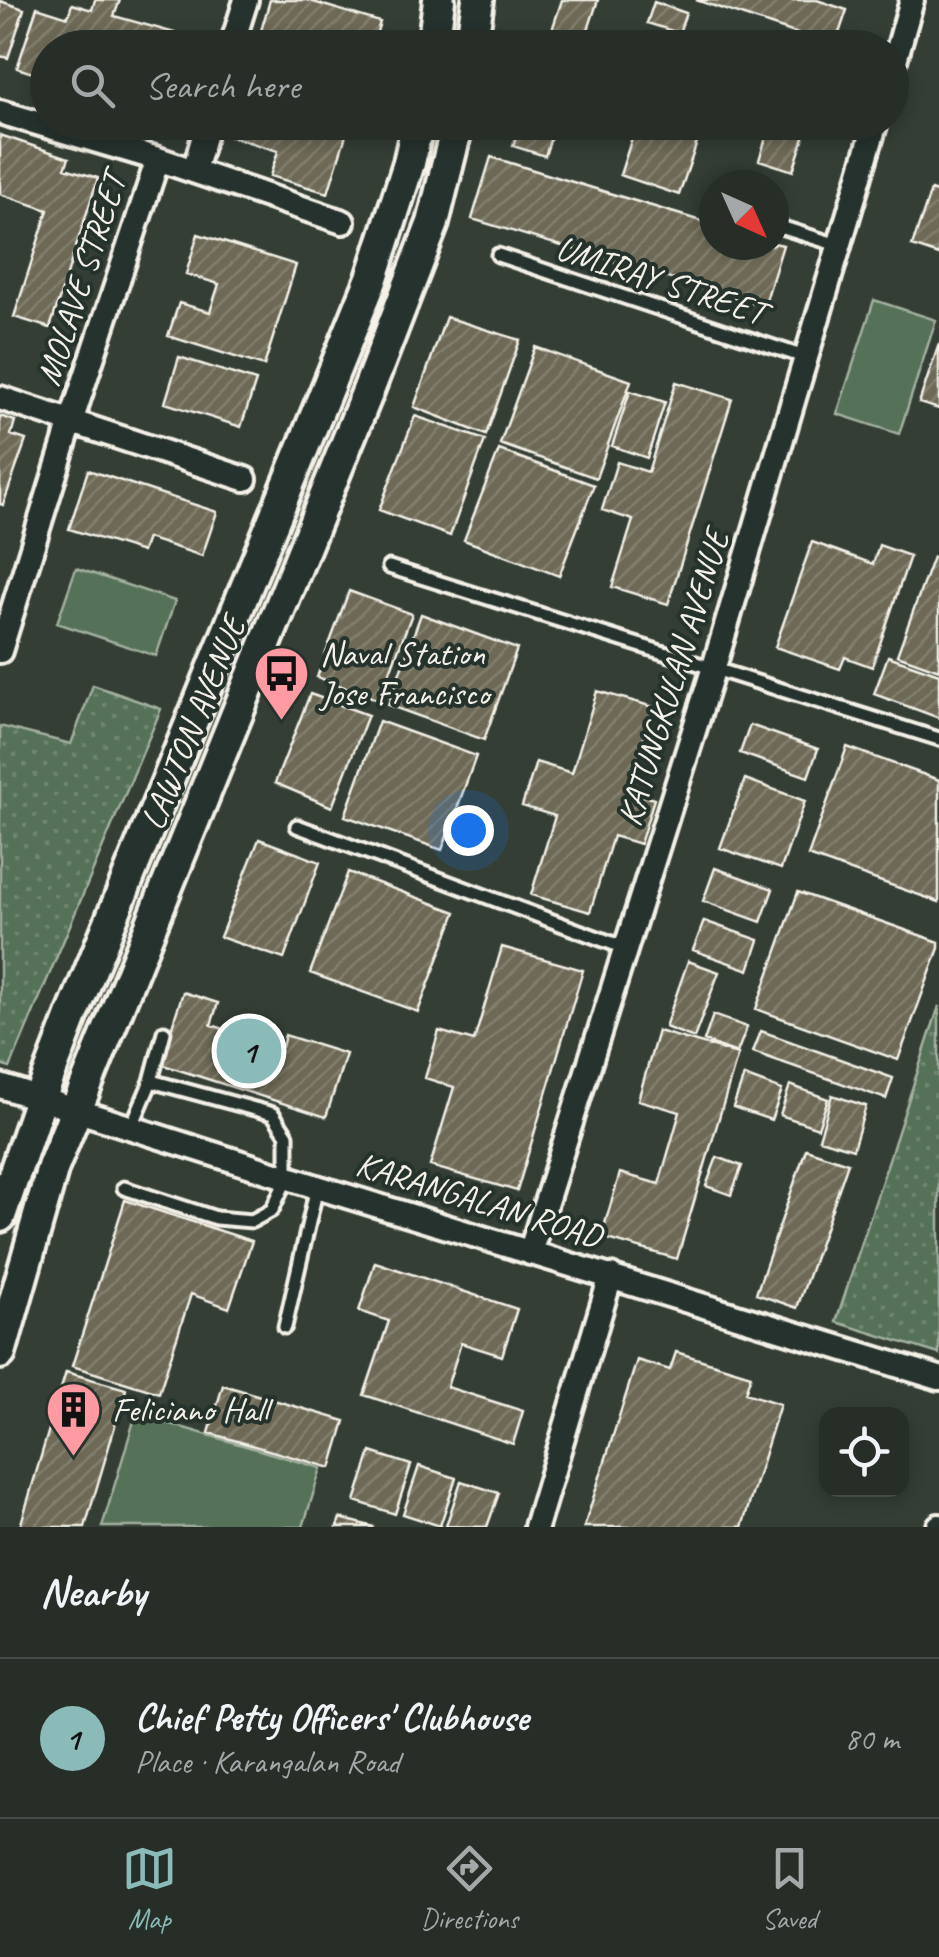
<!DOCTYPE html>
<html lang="en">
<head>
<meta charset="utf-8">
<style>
  :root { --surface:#272e28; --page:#2f3630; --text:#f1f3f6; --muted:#a4a8a8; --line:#434a45; --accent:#8bbbb9 }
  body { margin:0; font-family:Caveat,sans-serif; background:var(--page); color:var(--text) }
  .controls { position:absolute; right:30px; bottom:30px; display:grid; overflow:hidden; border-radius:20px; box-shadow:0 5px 15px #0003 }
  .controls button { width:90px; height:90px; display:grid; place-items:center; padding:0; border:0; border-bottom:2px solid var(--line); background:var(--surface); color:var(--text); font:50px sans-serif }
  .compass { position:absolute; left:699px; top:170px; width:90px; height:90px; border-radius:50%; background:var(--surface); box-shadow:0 5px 15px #0003; rotate:135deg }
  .you { position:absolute; left:468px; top:830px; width:35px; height:35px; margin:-25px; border:8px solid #fff; border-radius:50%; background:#1a73e8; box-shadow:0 0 0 15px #1a73e833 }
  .badge { display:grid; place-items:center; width:65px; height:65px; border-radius:50%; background:var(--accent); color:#111; font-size:32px; font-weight:700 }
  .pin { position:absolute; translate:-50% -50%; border:5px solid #fff; box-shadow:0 2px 10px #0006 }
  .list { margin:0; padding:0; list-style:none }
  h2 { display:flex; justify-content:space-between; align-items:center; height:130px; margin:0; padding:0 40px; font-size:42px }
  h2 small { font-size:32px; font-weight:400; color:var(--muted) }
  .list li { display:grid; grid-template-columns:65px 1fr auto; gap:30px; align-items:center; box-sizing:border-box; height:160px; padding:0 40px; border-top:2px solid var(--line) }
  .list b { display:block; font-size:38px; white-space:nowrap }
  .list p { margin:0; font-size:32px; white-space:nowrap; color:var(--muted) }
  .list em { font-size:32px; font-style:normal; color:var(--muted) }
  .icon { flex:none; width:55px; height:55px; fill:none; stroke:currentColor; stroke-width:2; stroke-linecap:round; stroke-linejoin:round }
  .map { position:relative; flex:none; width:939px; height:1527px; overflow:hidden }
  .search { position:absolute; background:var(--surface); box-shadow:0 5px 15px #0003; left:30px; right:30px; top:30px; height:110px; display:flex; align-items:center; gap:25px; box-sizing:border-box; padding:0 35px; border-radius:55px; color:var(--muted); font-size:38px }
  .sheet { height:290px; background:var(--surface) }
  nav { display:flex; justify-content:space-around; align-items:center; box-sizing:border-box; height:140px; border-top:2px solid var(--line); background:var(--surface); font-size:28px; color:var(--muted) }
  nav a { display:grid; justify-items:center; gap:5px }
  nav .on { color:var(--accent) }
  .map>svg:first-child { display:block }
</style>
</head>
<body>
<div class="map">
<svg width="939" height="1527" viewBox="0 0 939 1527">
  <defs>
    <pattern id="grass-dots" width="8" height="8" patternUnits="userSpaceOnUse" patternTransform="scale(2.5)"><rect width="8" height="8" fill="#557158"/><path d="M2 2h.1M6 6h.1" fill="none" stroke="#6e8670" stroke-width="1.8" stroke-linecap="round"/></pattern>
    <pattern id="building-hatch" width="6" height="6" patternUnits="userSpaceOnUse" patternTransform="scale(2.5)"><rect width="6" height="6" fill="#6d6956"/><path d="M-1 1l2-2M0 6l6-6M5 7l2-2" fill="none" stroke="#827f6e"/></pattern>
  </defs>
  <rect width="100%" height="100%" fill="#343e35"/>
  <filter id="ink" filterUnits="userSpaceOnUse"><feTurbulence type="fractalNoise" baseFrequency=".01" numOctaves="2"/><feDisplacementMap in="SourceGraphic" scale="20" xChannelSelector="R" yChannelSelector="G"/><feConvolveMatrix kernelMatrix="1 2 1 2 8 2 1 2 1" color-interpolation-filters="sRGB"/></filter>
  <g filter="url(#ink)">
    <path fill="url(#grass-dots)" stroke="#a4b1a0" stroke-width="2.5" d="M93,685l68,24 -151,359 -10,-3v-339l71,18z
      M939,1006v348l-103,-32z"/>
    <path fill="#557158" stroke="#a4b1a0" stroke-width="2.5" d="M874,300l62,20 -37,114 -62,-20z
      M76,568l99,33 -19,55 -99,-33z
      M136,1414l185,54 -18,59h-201z"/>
    <path fill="url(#building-hatch)" stroke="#f4f1e8" stroke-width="2.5" d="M95,0h25l-6,16 61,17 -4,15h-123v30l-31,-10 20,-61 31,10 4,-13 20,6z
      M270,0h37l73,22 -8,26h-116z
      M562,0h36l-16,48h-36z
      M696,0h121l30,10 -13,38h-38l5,-13z
      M0,1l24,8 -16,49 -8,-2z
      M654,2l32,11 -7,20 -32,-10z
      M667,34l40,14h-44z
      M233,122h117l-22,71 -58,-17 8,-25 -49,-15z
      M521,122h35l-11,34 -32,-10z
      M637,122h67l-25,73 -59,-20z
      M771,122h38l-16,49 -34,-11z
      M0,135l69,23 -4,10 33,10 -48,150 -36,-11 34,-107 -48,-16z
      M491,157l223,68v20h60v-2l9,2 -19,62 -292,-88z
      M931,190l8,3v62l-27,-9z
      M198,234l98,31 -32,101 -96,-30 11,-33 31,9 9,-28 -33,-10z
      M446,317l74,23 -34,95 -72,-28z
      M939,344v65l-20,-6z
      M535,347l96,34 -35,97 -96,-34z
      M179,357l77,24 -15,46 -76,-24z
      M676,382l56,17 -64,205 -56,-17 21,-67 -31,-10 15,-48 31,10z
      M630,391l35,11 -18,56 -35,-12z
      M0,416l15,5 -4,14 15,5 -23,65 -3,-1z
      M415,416l70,24 -35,96 -71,-26z
      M499,450l95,35 -35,91 -95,-36z
      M88,470l129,42 -15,44 -55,-18 -5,14 -73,-23z
      M812,542l61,22 6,-19 31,11 -38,111 -27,-10 -5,12 -65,-22z
      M933,557l6,2v111l-42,-15z
      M349,591l63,23 -33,86 -62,-23z
      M421,614l96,35 -33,91 -96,-35z
      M888,656l51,18v44l-65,-24z
      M597,691l57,16 -26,84 26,8 -14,45 -27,-8 -23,76 -59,-17 24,-79 -33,-10 14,-44 36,11z
      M310,694l58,21 -36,92 -57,-24z
      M379,721l97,35 -34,94 -97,-34z
      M750,725l68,24 -10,28 -68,-24z
      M847,747l92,33v122l-131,-46z
      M745,779l60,22 -24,68 -61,-21z
      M259,839l61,23 -36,97 -64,-22z
      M715,868l58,21 -12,33 -58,-21z
      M348,872l108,40 -38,100 -108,-39z
      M798,892l141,50v6l-41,112 -142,-51z
      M704,921l55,19 -10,30 -56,-20z
      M502,947l81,23 -66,221 -87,-25 24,-79 -29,-9 14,-47 35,10z
      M688,961l31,11 -25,66 -29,-11z
      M183,992l35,11 -7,22 71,22 3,-12 61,19 -20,63 -166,-53z
      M713,1015l34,12 -10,26 -33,-12z
      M658,1031l80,23 -61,205 -76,-22 19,-64 39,11 21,-72 -42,-12z
      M761,1031l132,47 -7,21 -133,-47z
      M744,1076l38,14 -11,30 -38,-13z
      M790,1085l38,14 -10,29 -38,-13z
      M832,1095l34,11 -13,43 -34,-10z
      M806,1149l42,14 -51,145 -41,-14z
      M717,1157l25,9 -11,29 -25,-9z
      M125,1200l127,41 -23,67 -38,-14 -32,99 -87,-27z
      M375,1262l142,47 -15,47 -41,-13 -14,44 76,24 -10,33 -149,-49 25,-74 -30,-10z
      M676,1352l75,23 -6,18 35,11 -38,123h-158l53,-167 33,10z
      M66,1372l60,17 -41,138h-65z
      M223,1385l122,36 -14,47 -122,-35z
      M371,1452l40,13 -16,49 -40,-13z
      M419,1466l37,12 -16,48 -37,-12z
      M461,1481l38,12 -12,34 -41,-1z
      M340,1518l34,9h-37z"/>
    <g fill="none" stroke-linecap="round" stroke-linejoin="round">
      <defs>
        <path id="service" d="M774,225l67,21
          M498,255l309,103
          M389,567l550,172
          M297,826l328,122
          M131,1128l20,-47 13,-49
          M124,1188l92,30 36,3 20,-11 15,-32v-43l-14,-21 -122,-33
          M285,1327l32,-140"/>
        <path id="minor" d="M231,48l15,-48
          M892,71l20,-71
          M0,112l158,47 185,63
          M194,171l14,-49
          M0,398l245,81
          M0,651l71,-229 87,-263
          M0,1086l317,101 622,191
          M530,1253l184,-586 162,-545
          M536,1527l75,-251
          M939,1527v-1"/>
        <path id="secondary" d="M433,48l6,-48
          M471,48l7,-48
          M0,1216l40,-117 32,-83 300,-738 37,-115 9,-41
          M0,1353l53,-186 315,-776 65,-168 25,-101"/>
      </defs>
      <use href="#service" stroke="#f4f1e8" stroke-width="19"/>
      <use href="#minor" stroke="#f4f1e8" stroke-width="30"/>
      <use href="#secondary" stroke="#f4f1e8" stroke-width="38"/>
      <use href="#service" stroke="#26332d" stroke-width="11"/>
      <use href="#minor" stroke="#26332d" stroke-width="22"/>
      <use href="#secondary" stroke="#26332d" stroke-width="30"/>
    </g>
  </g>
  <defs>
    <symbol id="bus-pin" viewBox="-11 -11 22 30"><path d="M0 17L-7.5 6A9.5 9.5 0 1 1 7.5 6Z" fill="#ff9aa2" stroke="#26332d"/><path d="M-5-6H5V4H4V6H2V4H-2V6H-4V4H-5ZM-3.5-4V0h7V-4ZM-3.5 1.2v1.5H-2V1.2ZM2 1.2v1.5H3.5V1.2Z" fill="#111"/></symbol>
    <symbol id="building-pin" viewBox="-11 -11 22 30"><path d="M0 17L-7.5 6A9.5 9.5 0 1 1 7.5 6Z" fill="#ff9aa2" stroke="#26332d"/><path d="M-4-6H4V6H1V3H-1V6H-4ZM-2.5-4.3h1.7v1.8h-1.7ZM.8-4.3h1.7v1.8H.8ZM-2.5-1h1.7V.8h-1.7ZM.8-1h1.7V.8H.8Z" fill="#111"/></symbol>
  </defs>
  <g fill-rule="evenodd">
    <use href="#bus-pin" x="250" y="642" width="63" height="86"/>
    <use href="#building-pin" x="42" y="1378" width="63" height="86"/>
  </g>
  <g text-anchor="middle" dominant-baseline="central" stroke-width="8" stroke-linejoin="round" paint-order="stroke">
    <g font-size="35" fill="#f4f1e8" stroke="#26332d">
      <text transform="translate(81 279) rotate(-72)">MOLAVE STREET</text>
      <text transform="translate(661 280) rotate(18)">UMIRAY STREET</text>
      <text transform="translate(673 678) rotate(-73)">KATUNGKULAN AVENUE</text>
      <text transform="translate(193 723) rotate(-68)">LAWTON AVENUE</text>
      <text transform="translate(479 1200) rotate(17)">KARANGALAN ROAD</text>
    </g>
    <g font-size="35" fill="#f4f1e8" stroke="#26332d" text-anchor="start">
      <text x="320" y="653">Naval Station<tspan x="320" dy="40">Jose Francisco</tspan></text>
      <text x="112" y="1409">Feliciano Hall</text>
    </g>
  </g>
</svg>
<div class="controls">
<button><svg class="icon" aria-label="locate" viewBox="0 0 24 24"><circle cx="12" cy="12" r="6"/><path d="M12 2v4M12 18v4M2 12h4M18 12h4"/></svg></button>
</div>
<svg class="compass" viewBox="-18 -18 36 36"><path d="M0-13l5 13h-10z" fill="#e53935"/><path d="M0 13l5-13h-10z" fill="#a4a8a8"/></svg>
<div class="you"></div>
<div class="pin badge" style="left:249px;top:1051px">1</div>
<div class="search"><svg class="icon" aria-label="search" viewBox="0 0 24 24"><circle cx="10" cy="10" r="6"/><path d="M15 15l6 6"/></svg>Search here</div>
</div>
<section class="sheet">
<h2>Nearby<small></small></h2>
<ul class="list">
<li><span class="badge">1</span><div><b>Chief Petty Officers' Clubhouse</b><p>Place · Karangalan Road</p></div><em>80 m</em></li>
</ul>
</section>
<nav>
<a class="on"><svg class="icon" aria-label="map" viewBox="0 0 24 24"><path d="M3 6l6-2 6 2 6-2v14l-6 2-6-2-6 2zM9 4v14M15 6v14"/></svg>Map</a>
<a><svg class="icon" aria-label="directions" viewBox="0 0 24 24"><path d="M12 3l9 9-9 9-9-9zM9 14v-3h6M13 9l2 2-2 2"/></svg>Directions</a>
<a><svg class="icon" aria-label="saved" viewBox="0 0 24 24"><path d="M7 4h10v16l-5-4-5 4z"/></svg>Saved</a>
</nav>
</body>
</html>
